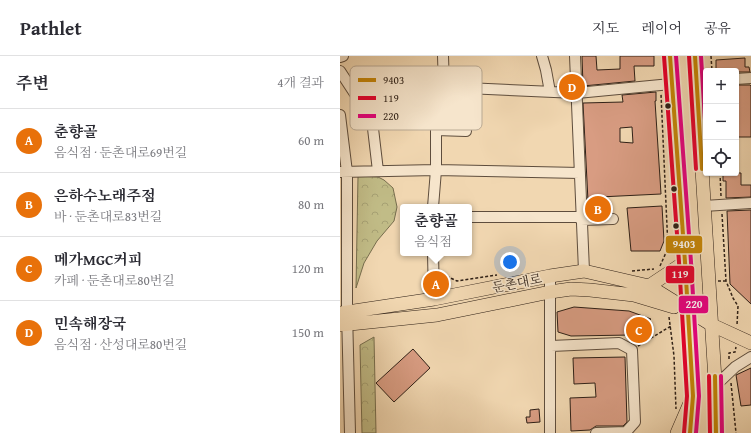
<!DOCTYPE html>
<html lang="ko">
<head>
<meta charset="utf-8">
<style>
  :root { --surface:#fff; --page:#f2f2f3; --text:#2b2b33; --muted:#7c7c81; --line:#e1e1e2; --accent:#ea580c }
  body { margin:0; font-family:"Gentium Book Plus","Noto Serif KR",serif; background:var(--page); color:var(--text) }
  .controls { position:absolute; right:12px; top:12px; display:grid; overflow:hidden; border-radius:4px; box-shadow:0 1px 3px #0004 }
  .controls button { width:36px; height:36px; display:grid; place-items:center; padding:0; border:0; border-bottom:1px solid var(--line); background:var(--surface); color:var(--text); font:20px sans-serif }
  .you { position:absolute; left:170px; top:206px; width:14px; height:14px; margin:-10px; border:3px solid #fff; border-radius:50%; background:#1a73e8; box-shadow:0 0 0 6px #1a73e833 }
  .badge { display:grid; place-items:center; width:26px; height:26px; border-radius:50%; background:var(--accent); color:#fff; font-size:13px; font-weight:700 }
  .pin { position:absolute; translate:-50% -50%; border:2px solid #fff; box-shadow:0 1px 4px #0006 }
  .popup { position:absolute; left:60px; top:148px; width:72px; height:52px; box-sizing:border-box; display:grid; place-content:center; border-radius:4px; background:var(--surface); filter:drop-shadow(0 1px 3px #0005); font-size:13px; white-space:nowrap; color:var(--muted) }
  .popup b { font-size:15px; color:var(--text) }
  .popup::after { content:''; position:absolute; left:50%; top:100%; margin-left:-8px; border:8px solid transparent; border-top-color:var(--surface) }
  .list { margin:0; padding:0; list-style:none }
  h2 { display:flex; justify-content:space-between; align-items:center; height:52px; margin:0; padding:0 16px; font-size:17px }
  h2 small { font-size:13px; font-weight:400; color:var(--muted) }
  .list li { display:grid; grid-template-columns:26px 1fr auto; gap:12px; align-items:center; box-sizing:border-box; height:64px; padding:0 16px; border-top:1px solid var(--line) }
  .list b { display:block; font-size:15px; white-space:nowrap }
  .list p { margin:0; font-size:13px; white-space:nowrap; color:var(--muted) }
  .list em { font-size:13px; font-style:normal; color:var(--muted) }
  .icon { flex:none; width:22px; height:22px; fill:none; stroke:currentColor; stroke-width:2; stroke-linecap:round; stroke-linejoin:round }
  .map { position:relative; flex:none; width:411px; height:377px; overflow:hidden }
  header { display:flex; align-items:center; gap:24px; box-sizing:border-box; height:56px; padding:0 20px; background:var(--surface); border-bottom:1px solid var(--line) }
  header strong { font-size:19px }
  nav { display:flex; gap:22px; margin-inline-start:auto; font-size:14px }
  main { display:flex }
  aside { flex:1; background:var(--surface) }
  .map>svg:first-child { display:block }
</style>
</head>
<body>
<header>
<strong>Pathlet</strong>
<nav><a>지도</a><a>레이어</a><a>공유</a></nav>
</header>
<main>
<aside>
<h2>주변<small>4개 결과</small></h2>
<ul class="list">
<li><span class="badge" style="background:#e8710a">A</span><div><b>춘향골</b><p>음식점 · 둔촌대로69번길</p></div><em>60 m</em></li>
<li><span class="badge" style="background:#e8710a">B</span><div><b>은하수노래주점</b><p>바 · 둔촌대로83번길</p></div><em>80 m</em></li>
<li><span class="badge" style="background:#e8710a">C</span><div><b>메가MGC커피</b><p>카페 · 둔촌대로80번길</p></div><em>120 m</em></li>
<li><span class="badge" style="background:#e8710a">D</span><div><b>민속해장국</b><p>음식점 · 산성대로80번길</p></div><em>150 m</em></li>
</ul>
</aside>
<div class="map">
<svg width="411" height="377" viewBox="0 0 411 377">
  <defs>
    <pattern id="park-crowns" width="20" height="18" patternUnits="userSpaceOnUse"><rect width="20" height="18" fill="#c1bc87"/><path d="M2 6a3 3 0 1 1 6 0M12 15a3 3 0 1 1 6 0" fill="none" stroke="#a6a174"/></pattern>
  </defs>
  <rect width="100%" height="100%" fill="#f1d7b1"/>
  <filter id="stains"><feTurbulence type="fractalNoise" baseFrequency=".005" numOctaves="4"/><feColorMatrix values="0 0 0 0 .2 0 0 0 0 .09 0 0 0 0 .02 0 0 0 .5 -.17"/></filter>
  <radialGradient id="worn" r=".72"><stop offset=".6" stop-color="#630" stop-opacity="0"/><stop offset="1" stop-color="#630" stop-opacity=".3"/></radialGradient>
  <path fill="url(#park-crowns)" stroke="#776e4e" d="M18,120l20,1 6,3 9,8 4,19 -3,14 -17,20 -13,22 -8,25z
    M34,281l2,96h-14l-2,-88z"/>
  <path fill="#d89c82" stroke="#2d1f16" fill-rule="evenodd" d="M242,0h14l1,14 23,-1v-13h34v10h-20l1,15 -52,5z
    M405,2v9h4l1,5h-14v-1h-20v-11z
    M396,29h14l1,1v51h-15z
    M316,36v9h-1l6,93 -62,3v4h-11l-5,-98 40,-1 -1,-7zM292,71l1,16 -13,-1v-14z
    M383,117h18v12h10v12l-25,1v-17h-3z
    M322,150l2,35 -4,10h-29l-4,-43z
    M411,154v94l-21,-20 -3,-73z
    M234,251l55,4 22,8 -20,16 -60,1 -13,-4 -1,-20z
    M73,293l17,19 -36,34 -18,-19z
    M285,301l2,65 -4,4h-27l-6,4 -19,1 -1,-33 26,-1 -1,-14 -21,1 -1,-26z
    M411,312v37l-10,1 -5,-31z
    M199,353l1,13 -13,1 -1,-6h4v-7z"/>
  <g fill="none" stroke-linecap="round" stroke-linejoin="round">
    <defs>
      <path id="minor" d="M202,0l4,14 4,22
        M235,0l9,215
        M0,1l3,-1
        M0,15l32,49 6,51
        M396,23l15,-1
        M104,31l133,6 94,-9
        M0,59l7,57v140l3,121
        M32,64l64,3
        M96,74l30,1
        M0,116l96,-2 144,3
        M364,150l47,-3
        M93,151l3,-37v-47l8,-36 -1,-31
        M129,161h112
        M241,164l32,-1
        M93,197l1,46
        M210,220v157
        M211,290l68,-3 13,7 3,72 -9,10 -30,1
        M375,330l20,-19 16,-10"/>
      <path id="major" d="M330,0l15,206 8,134 -3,37
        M355,0l20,324 1,53
        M309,230l36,-24
        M0,257l94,-14 116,-23 34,-5 65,15 63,39 39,18
        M0,269l97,-10 113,-23 21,-3 19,1 44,5 40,12
        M337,377l13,-30"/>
    </defs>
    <use href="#minor" stroke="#5e4d3d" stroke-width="12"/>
    <use href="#major" stroke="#2d1f16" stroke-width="14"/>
    <path stroke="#2d1f16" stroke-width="1.5" stroke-dasharray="3 2" stroke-linecap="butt" d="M371,0l1,15
      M380,117l1,23
      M382,158l4,67 7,17 5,8 -1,19
      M320,210l8,-18 -7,-154
      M292,215l22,-2
      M102,218l15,7 40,-6
      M378,225h8
      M329,261l5,39 2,53
      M298,290l33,-20
      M389,303v-6l6,-1 1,-5
      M391,327l5,50"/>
    <use href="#minor" stroke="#f6e5cc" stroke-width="10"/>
    <use href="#major" stroke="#f1d7b1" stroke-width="13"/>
    <defs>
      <path id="bus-1" d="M330,0l15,206 8,134 -3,37
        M355,0l7,113
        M375,320l1,57"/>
      <path id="bus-2" d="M324,0l15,206 8,134 -3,37
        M349,0l7,113
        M369,320l1,57"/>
      <path id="bus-3" d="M336,0l15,206 8,134 -3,37
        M361,0l5,81
        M381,320l1,57"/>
    </defs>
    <use href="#bus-1" stroke="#f6e5cc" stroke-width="7"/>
    <use href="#bus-2" stroke="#f6e5cc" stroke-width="7"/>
    <use href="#bus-3" stroke="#f6e5cc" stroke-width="7"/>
    <use href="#bus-1" stroke="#c48406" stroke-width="4"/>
    <use href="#bus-2" stroke="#e4002b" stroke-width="4"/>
    <use href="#bus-3" stroke="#e5007d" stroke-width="4"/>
  </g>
  <g fill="#2d1f16" stroke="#f6e5cc" stroke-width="1.5">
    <circle cx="328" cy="50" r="3.5"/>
    <circle cx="334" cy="133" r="3.5"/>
    <circle cx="336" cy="170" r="3.5"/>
  </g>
  <g text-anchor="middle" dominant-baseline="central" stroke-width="3" stroke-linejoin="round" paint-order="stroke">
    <g font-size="13" fill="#2d1f16" stroke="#f6e5cc">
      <text transform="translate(177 227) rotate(-11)">둔촌대로</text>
    </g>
  </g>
  <rect x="10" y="10" width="132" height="64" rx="6" fill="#f6e5cc" stroke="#baaa95" stroke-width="1"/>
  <rect x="18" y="22" width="18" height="4" fill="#c48406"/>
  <rect x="18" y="40" width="18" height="4" fill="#e4002b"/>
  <rect x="18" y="58" width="18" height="4" fill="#e5007d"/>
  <g font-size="11" fill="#2d1f16">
    <text x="43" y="28">9403</text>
    <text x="43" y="46">119</text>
    <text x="43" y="64">220</text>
  </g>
  <g stroke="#f6e5cc" stroke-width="1.5">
    <rect x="325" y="179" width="38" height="19" rx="4" fill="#c48406"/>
    <rect x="325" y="209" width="30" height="19" rx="4" fill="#e4002b"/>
    <rect x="338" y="239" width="31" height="19" rx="4" fill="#e5007d"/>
  </g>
  <g font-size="11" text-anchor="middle" font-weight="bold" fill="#fff">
    <text x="344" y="192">9403</text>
    <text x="340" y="222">119</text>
    <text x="354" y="252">220</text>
  </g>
  <rect width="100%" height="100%" filter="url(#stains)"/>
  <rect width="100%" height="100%" fill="url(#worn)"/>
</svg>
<div class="controls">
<button>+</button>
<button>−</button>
<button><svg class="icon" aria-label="locate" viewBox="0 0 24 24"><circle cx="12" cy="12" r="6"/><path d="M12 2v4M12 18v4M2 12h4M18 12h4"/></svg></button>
</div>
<div class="you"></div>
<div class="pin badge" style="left:96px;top:228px;background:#e8710a">A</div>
<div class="popup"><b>춘향골</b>음식점</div>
<div class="pin badge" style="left:258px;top:153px;background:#e8710a">B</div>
<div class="pin badge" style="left:299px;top:274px;background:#e8710a">C</div>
<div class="pin badge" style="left:232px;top:31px;background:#e8710a">D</div>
</div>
</main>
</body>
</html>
